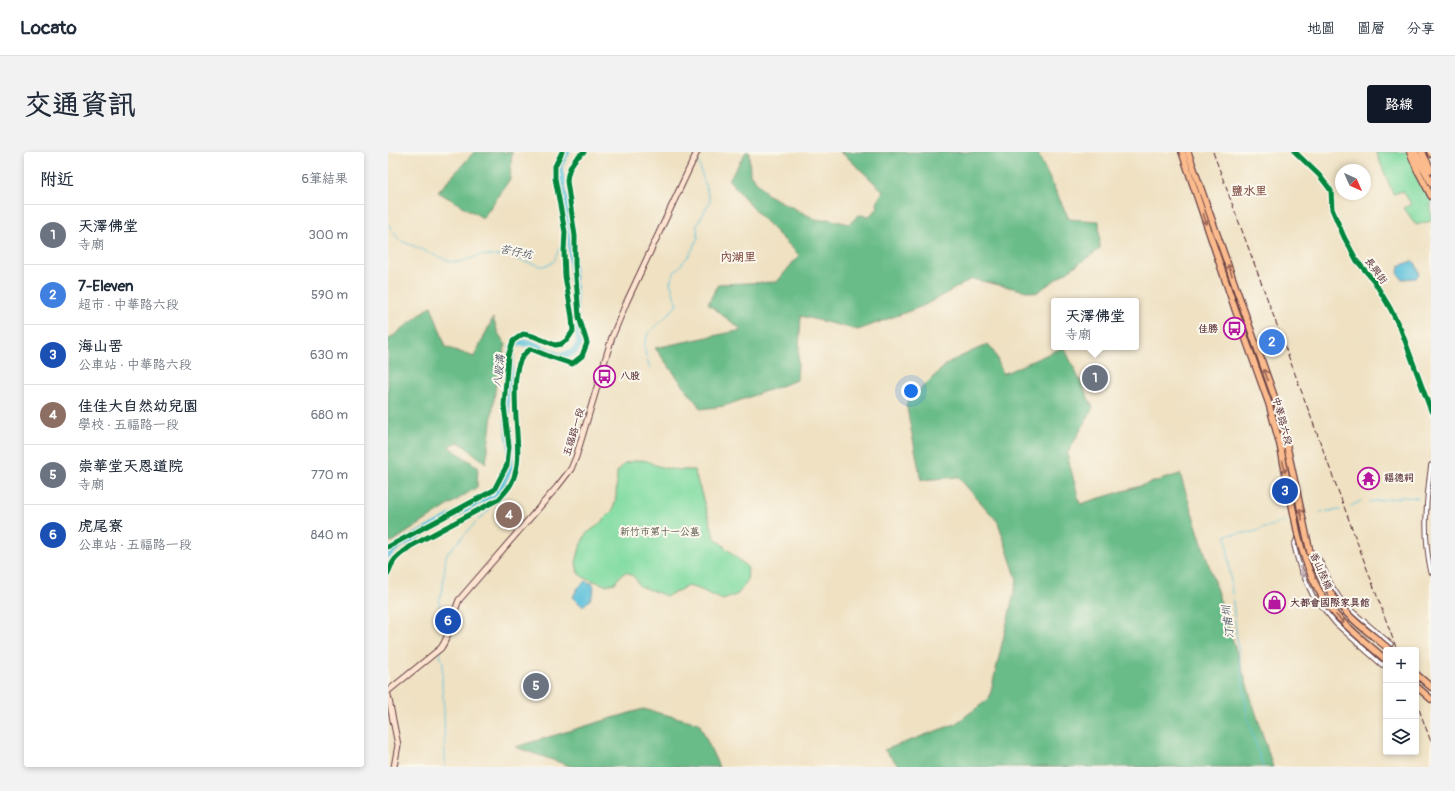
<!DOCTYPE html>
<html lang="zh-TW">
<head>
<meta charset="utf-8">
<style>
  :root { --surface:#fff; --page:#f2f2f3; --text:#1f2937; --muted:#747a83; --line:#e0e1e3; --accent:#111827 }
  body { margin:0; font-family:Pangolin,"LXGW WenKai TC",sans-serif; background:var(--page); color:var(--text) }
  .controls { position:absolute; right:12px; bottom:12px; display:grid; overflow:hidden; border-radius:4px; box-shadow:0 2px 6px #0003 }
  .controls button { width:36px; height:36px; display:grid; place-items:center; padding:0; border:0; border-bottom:1px solid var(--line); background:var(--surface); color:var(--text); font:20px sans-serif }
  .compass { position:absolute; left:947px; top:12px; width:36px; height:36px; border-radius:50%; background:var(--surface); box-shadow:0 2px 6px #0003; rotate:135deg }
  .you { position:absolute; left:523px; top:239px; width:14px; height:14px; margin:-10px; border:3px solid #fff; border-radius:50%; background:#1a73e8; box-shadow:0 0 0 6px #1a73e833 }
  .badge { display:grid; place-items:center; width:26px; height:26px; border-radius:50%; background:var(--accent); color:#fff; font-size:13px; font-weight:700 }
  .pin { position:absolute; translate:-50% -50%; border:2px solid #fff; box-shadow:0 1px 4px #0006 }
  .popup { position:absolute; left:663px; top:146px; width:88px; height:52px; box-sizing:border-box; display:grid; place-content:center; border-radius:4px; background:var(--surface); filter:drop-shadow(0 1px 3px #0005); font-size:13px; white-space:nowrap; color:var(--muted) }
  .popup b { font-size:15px; color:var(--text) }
  .popup::after { content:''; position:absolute; left:50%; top:100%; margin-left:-8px; border:8px solid transparent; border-top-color:var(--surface) }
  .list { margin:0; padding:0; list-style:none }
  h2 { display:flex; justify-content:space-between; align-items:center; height:52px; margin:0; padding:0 16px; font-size:17px }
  h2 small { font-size:13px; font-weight:400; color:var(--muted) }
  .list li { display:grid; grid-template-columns:26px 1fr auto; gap:12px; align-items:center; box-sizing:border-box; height:60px; padding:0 16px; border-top:1px solid var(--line) }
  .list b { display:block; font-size:15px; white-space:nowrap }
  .list p { margin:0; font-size:13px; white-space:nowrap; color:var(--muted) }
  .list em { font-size:13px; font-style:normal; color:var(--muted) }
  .icon { flex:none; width:22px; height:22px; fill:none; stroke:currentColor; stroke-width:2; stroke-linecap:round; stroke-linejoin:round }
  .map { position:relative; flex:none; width:1043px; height:615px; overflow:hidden; border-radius:4px }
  header { display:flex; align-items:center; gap:24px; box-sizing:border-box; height:56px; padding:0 20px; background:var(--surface); border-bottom:1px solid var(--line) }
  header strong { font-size:19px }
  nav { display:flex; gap:22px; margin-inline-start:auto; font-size:14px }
  .intro { display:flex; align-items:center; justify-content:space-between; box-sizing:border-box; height:96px; padding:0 24px }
  h1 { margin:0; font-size:28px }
  .button { padding:10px 18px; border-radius:4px; background:var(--accent); color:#fff; font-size:14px; font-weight:700 }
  main { display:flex; gap:24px; padding:0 24px }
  aside { flex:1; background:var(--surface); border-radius:4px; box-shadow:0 2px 6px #0003 }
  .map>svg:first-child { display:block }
</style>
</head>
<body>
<header>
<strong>Locato</strong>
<nav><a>地圖</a><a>圖層</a><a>分享</a></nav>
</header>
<div class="intro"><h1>交通資訊</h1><a class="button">路線</a></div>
<main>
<aside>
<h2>附近<small>6筆結果</small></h2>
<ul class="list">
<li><span class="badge" style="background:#6b7280">1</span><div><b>天澤佛堂</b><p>寺廟</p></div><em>300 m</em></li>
<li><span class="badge" style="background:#3f7fe0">2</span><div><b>7-Eleven</b><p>超市 · 中華路六段</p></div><em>590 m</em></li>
<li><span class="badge" style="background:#1a4fb4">3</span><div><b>海山罟</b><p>公車站 · 中華路六段</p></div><em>630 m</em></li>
<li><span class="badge" style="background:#8d6e63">4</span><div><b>佳佳大自然幼兒園</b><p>學校 · 五福路一段</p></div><em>680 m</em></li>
<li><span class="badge" style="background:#6b7280">5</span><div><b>崇華堂天恩道院</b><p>寺廟</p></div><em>770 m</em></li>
<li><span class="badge" style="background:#1a4fb4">6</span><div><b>虎尾寮</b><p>公車站 · 五福路一段</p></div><em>840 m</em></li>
</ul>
</aside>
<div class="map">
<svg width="1043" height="615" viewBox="0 0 1043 615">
  <rect width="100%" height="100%" fill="#fbf7ec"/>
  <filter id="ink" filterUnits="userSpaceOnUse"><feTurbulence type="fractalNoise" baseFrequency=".025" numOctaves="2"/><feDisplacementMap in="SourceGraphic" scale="8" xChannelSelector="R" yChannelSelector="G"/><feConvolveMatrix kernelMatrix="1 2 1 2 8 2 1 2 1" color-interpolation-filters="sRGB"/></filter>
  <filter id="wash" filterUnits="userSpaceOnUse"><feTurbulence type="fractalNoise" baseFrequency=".012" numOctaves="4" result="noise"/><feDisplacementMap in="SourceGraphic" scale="16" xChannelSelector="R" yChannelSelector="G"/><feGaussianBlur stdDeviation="0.9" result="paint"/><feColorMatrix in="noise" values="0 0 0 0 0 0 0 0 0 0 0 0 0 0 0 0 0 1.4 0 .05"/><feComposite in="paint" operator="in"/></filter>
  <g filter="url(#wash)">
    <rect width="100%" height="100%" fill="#efe1c2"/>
    <path fill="#82dca2" stroke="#667e66" d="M988,0h31l13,23 11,24v22l-15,4 -12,-17 7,-4 -8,-13 -10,3z
      M252,308c9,0 11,4 18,6 11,4 24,4 36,4l21,68 33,30 -1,13 -9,13 -15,6 -24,-11 -11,-3 -21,10 -28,-10c-3,-8 -5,-10 -13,-14l-6,4 -5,7 -10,2 -22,-8 -5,-4 -2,-11 5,-18 5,-10 11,-8 16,-16 3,-13 1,-25 8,-9z"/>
    <path fill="#69bc88" stroke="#5a6e5a" d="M86,0h38l-2,27 -27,39 -45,-26z
      M358,0h3l1,22 18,21 49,25 11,-1 21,5 10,-9 10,1 9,-8 -1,-5 6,-12 -35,-33 -8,-6h197l32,67 30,2 1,28 -64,44 -64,-14 -49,27 -65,24 -57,-14 -4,64 -73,26 -23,3 -46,-61 87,-18 -34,-26 10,-20 59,-2 22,-27 -39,-39 -31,-36z
      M43,154l15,41 28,10 19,-39 5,15 8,12 -8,23 -12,95 -27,-21 -11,4 30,21 -1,20 -85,55 -4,-1v-201z
      M600,192l7,10 8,20 61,-27 29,61 -26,46 13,50 100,-30 93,293h-373l-16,-17 71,-26 34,-25 28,-119 -19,-58 -40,-45 -37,3 -15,-77 43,-41z
      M255,557l56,14 20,44h-146l-58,-20z"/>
    <path fill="#5dc1db" stroke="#547083" d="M1024,109l4,3 3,10 -3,4 -14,1 -4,-6 1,-7z
      M197,429l8,3c3,9 -3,18 -11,22l-9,-9 4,-8z"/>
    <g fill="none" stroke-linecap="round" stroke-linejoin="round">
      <path stroke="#5dc1db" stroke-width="1" d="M0,72l11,16 52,22h9l21,-7 19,1 9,1 32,9 8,-1 5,-4 5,-12 12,-6
        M263,217l-5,-12 -2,-12 4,-12 14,-12 15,-16 -7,-23 4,-9 16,-19 8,-16 -1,-13 13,-24 -13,-43
        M981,350l34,-5 15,1
        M963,354l10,-5
        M932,360l20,-2
        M2,396l4,2
        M58,479l-1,-9 -5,-8 -1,-13 4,-16 3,-30 31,-34 13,-12 7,-17
        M53,499l-1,4 3,7 -1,21 2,27 1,57
        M875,615l-15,-47 -11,-79 -11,-106 27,-3 32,-11"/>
      <path stroke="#5dc1db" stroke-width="7" d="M0,403l10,-9 99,-54 13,-24 1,-24 -3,-15 -2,-24 6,-56 4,-6h14l31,14 14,-6 5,-8 -5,-30 -5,-83 -11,-64 8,-14"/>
    </g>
  </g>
  <g filter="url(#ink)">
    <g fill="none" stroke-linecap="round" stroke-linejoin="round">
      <defs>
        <path id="street" d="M907,0l24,23 10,13 2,3 1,18 12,28 13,24 17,20 16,27 11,22 30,81
          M1043,313c-5,36 -8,71 0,107
          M910,384l-4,9 3,12 3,11 13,28 23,28 46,41 4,-9
          M924,401l7,6 13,27 7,11 12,13 40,34 -3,6"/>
        <path id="secondary" d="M0,539l53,-43c10,-14 11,-32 18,-48l98,-113 14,-18 5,-12 36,-120 15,-36 70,-149
          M0,543l10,50 -4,22"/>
        <path id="primary" d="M794,0l53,157 34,95 11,41 18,90
          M800,0l91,258 31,142
          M1042,0l1,2
          M1028,15l15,29
          M1028,522l15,13
          M1028,534l15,13"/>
        <path id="highway" d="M1022,0l8,19
          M1027,0l16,30
          M1034,0l9,18"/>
      </defs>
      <use href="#street" stroke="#633c42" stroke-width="5.5"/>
      <use href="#secondary" stroke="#633c42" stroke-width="7"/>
      <use href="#primary" stroke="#633c42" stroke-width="8"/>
      <use href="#highway" stroke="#633c42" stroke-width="8"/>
      <use href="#street" stroke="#fff" stroke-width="3.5"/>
      <use href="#secondary" stroke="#fde4d1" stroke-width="5"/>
      <use href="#primary" stroke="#fbbb8d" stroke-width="5.5"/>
      <use href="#highway" stroke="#fbbb8d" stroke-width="6"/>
      <path stroke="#4a1f2b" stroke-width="1" stroke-dasharray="6 3" stroke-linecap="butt" d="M825,0l184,498
        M1028,549l15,41"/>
      <defs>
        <path id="primary-bridge" d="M910,383c7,28 18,58 38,80 15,16 33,30 50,45
          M922,400c9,21 18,40 33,57 13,15 31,27 47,41"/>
      </defs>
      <use href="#primary-bridge" stroke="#633c42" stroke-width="8" stroke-linecap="butt"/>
      <use href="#primary-bridge" stroke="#fbbb8d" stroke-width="5.5"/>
      <defs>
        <path id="cycleway" d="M907,0l24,23 10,13 2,3 1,18 12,28 13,24 17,20 16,27 11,22 30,81
          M0,395l106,-57 13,-25 2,-19 -5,-41 4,-49 5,-15 10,-7 10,2 22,9 6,-1 6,-4 6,-9 -1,-14 -7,-41 -1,-24 1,-20 -10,-54v-12l7,-14
          M0,422c5,-16 10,-18 23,-28l88,-47c9,-10 14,-15 17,-29 8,-27 -15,-107 15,-121l20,8 21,7 10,-8 5,-13 -8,-26 -4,-53v-28l-8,-55c1,-13 6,-22 17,-29"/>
      </defs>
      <use href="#cycleway" stroke="#fbf7ec" stroke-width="8"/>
      <use href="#cycleway" stroke="#00873e" stroke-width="5"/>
    </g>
    <defs><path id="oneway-shaft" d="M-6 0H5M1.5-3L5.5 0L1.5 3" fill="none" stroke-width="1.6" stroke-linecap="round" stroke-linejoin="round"/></defs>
    <g stroke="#9a6557">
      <use href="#oneway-shaft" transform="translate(817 67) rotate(72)"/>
      <use href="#oneway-shaft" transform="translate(842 118) rotate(-109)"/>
      <use href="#oneway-shaft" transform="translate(878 223) rotate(-110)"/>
      <use href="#oneway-shaft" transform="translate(896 315) rotate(78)"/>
      <use href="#oneway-shaft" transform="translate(913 362) rotate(-102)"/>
      <use href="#oneway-shaft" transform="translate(952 467) rotate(45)"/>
    </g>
    <use stroke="#ae9aa0" href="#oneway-shaft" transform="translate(914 420) rotate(68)"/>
  </g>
  <defs>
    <symbol id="bus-ring" viewBox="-11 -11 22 22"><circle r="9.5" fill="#fbf7ec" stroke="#b5179e" stroke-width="1.5"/><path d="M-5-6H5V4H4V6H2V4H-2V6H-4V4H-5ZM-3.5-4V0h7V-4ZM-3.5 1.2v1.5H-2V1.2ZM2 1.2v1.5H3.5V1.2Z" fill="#b5179e"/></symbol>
    <symbol id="temple-ring" viewBox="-11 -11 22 22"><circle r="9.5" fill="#fbf7ec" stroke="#b5179e" stroke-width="1.5"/><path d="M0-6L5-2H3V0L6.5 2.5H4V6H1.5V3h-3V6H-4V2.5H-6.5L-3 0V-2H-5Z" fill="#b5179e"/></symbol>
    <symbol id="shop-ring" viewBox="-11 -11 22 22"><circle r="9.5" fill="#fbf7ec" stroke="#b5179e" stroke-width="1.5"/><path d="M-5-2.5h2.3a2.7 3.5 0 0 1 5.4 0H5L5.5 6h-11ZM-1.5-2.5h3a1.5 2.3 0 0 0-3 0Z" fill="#b5179e"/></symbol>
  </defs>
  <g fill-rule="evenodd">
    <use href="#bus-ring" x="834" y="164" width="25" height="25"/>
    <use href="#bus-ring" x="204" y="212" width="25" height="25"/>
    <use href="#temple-ring" x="968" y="314" width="25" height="25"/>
    <use href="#shop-ring" x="874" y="438" width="25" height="25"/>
  </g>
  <g text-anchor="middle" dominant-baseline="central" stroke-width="4" stroke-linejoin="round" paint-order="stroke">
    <g font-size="10" fill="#4a1f2b" stroke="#fbf7ec">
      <text transform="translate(988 119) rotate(53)">長興街</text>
      <text transform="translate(894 269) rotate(75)">中華路六段</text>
      <text transform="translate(186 280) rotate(-73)">五福路一段</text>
      <text transform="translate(933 419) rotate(66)">香山陸橋</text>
    </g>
    <g font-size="10" font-weight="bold" fill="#4a1f2b" stroke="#fbf7ec" text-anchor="start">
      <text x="830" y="177" text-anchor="end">佳勝</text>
      <text x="232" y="224">八股</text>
      <text x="996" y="326">福德祠</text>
      <text x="902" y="451">大都會國際家具館</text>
    </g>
    <g font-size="10" fill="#5b584f" stroke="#fbf7ec">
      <text x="272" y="380">新竹市第十一公墓</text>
    </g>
    <g font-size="11" font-style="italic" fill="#515869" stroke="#fbf7ec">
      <text transform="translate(128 100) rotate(12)">苦仔坑</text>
      <text transform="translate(111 219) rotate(-84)">八股溝</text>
      <text transform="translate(840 470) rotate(-97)">汀甫圳</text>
    </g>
    <g font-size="12" font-weight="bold" fill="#7e4b42" stroke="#fbf7ec">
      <text x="861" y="39">鹽水里</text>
      <text x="350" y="105">内湖里</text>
    </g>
  </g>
</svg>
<div class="controls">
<button>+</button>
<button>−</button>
<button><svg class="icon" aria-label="layers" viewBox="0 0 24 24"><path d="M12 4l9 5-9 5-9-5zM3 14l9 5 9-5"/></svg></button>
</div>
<svg class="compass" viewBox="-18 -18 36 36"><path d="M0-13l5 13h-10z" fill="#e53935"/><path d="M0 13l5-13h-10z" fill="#747a83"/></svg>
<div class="you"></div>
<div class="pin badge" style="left:707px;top:226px;background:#6b7280">1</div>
<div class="popup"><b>天澤佛堂</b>寺廟</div>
<div class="pin badge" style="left:884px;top:190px;background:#3f7fe0">2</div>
<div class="pin badge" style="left:897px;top:339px;background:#1a4fb4">3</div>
<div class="pin badge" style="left:121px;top:363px;background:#8d6e63">4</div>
<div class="pin badge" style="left:148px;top:534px;background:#6b7280">5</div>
<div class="pin badge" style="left:60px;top:469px;background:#1a4fb4">6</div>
</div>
</main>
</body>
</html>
